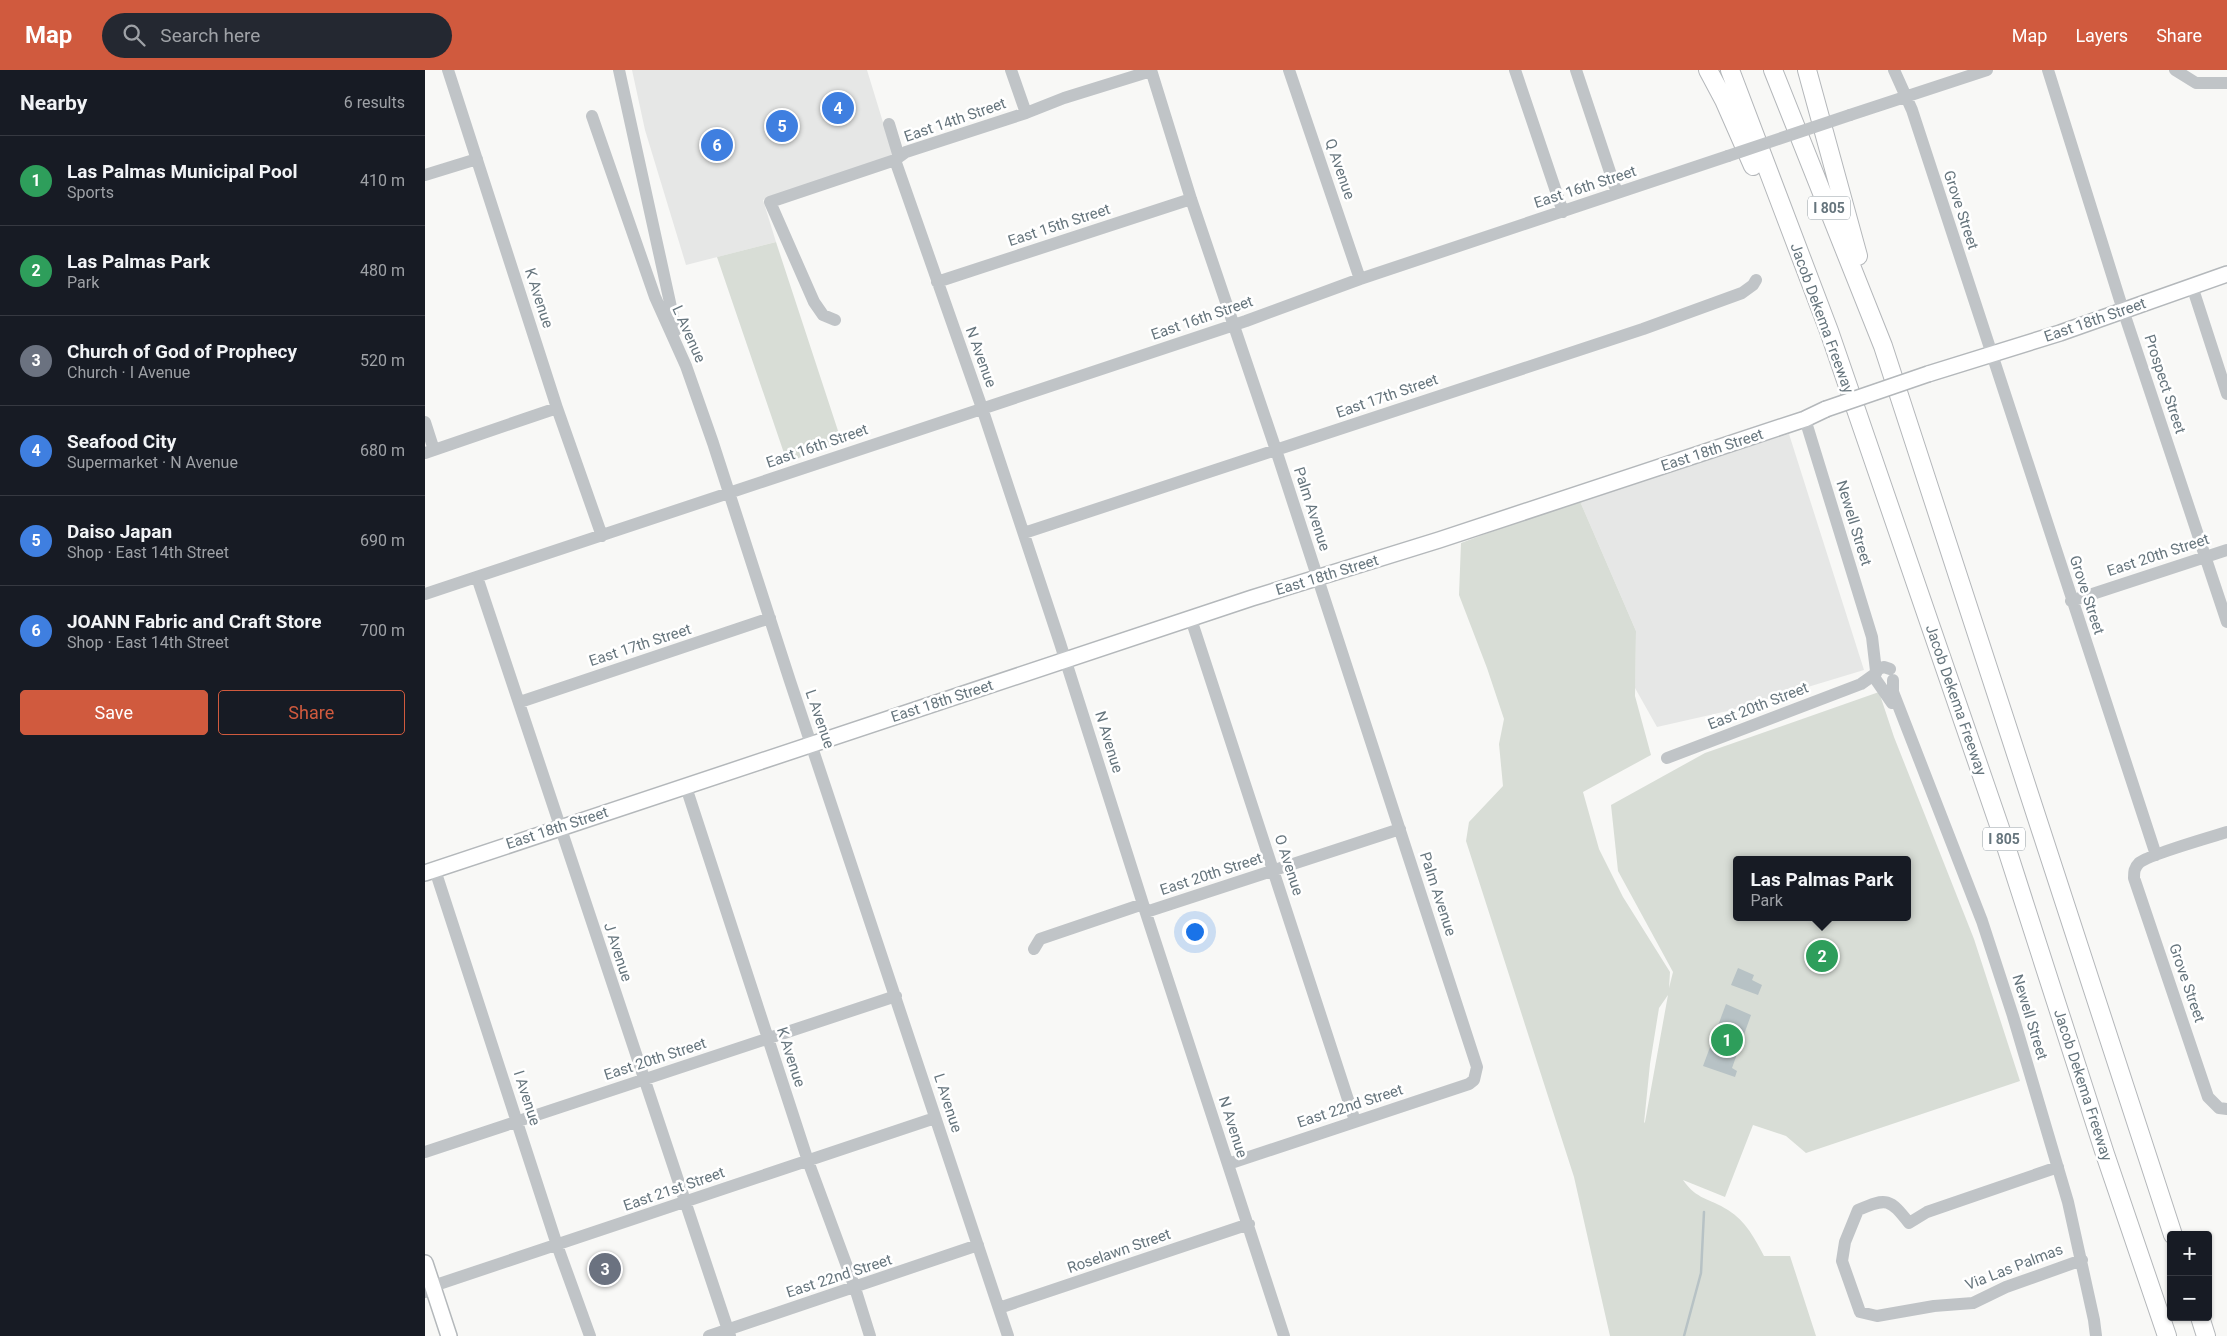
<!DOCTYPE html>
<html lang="en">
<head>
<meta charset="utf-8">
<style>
  :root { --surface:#171b24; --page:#242831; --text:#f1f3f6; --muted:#9ea1a6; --line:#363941; --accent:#d05a3e }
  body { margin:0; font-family:Roboto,sans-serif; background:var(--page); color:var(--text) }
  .controls { position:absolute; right:15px; bottom:15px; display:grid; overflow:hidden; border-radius:5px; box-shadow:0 1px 4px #0004 }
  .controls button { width:45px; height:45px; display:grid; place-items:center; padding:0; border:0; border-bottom:1px solid var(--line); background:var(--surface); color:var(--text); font:25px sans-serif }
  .you { position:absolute; left:769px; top:861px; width:18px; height:18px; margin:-12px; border:4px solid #fff; border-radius:50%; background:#1a73e8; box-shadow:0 0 0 8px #1a73e833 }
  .badge { display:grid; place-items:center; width:32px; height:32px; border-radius:50%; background:var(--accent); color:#fff; font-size:16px; font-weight:700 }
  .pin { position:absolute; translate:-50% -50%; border:2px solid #fff; box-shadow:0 1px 5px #0006 }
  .popup { position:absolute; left:1308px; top:786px; width:178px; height:65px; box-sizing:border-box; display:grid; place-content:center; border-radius:5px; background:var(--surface); filter:drop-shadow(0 1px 4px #0005); font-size:16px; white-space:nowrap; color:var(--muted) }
  .popup b { font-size:19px; color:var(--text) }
  .popup::after { content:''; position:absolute; left:50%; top:100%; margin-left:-10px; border:10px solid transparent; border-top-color:var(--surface) }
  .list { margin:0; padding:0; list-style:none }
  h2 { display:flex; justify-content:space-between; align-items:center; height:65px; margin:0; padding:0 20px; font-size:21px }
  h2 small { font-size:16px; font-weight:400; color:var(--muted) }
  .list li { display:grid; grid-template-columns:32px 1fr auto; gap:15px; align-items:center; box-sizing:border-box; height:90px; padding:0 20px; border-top:1px solid var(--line) }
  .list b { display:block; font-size:19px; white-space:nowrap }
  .list p { margin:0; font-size:16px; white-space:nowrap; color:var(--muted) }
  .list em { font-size:16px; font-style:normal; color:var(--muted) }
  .actions { display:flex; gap:10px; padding:15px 20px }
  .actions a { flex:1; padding:11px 0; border:1px solid var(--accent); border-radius:5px; text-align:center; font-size:18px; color:var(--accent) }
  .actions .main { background:var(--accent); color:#fff }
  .icon { flex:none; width:28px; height:28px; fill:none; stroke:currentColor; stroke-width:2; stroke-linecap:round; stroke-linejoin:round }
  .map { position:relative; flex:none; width:1802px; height:1266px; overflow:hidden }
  header { display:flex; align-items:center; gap:30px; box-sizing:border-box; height:70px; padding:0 25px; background:var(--accent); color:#fff }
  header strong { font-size:24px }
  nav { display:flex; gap:28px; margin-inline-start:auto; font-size:18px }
  .search { width:350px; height:45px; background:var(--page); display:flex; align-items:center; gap:12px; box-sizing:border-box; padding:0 18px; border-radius:28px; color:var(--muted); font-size:19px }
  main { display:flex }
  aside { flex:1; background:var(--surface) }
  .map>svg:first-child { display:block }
</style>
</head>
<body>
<header>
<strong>Map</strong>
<div class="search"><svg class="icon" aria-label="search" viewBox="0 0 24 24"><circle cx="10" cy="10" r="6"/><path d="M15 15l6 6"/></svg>Search here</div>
<nav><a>Map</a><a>Layers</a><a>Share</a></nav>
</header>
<main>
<aside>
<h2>Nearby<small>6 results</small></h2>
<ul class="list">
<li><span class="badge" style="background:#2e9e5b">1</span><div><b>Las Palmas Municipal Pool</b><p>Sports</p></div><em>410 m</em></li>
<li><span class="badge" style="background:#2e9e5b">2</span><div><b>Las Palmas Park</b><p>Park</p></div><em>480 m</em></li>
<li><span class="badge" style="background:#6b7280">3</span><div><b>Church of God of Prophecy</b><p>Church · I Avenue</p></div><em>520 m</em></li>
<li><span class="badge" style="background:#3f7fe0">4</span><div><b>Seafood City</b><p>Supermarket · N Avenue</p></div><em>680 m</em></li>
<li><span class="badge" style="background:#3f7fe0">5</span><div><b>Daiso Japan</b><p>Shop · East 14th Street</p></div><em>690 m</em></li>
<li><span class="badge" style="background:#3f7fe0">6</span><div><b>JOANN Fabric and Craft Store</b><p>Shop · East 14th Street</p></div><em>700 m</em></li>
</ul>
<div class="actions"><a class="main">Save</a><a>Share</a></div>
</aside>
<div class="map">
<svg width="1802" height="1266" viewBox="0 0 1802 1266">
  <rect width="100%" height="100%" fill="#f8f8f6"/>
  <path fill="#e6e7e6" d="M207,0h235l26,85 -130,45 13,42 -90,23 -41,-135z
    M1364,364l75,236 -132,40 -75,17 -22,-39 1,-57 -57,-132z"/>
  <path fill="#d8ddd6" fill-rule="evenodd" d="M351,172l66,201 -55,19 -70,-205z
    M1154,429l57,132 -1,65 16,59 -68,37 16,57 24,48 47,75 -1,16 4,-16 -55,-101 -7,-66 94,-52 174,-61 15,45 80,202 46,142 -214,72 -20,-17 -33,-11 -28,72 -42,-17c14,20 26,18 45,30 18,11 27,29 36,46h26l26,80h-206l-36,-159 -108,-336 3,-19 34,-36 -4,-42 5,-25 -17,-51 -28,-73 2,-52zM1312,790h170v57h-170zM1243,925l-23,127 -1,1 6,-59 9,-56z"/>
  <path fill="#b7c2c5" d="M1313,898l16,7 -2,5 10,5 -4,10 -27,-10z
    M1301,934l25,11 -19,53 5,3 -2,6 -32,-11z"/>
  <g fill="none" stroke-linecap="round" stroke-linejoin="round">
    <path stroke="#b7c2c5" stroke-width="2.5" d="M1259,1266l17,-63 3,-61"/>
    <defs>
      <path id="major" d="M1503,304l132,-41 167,-59
        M0,803l827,-275 187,-58 366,-121 21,-10
        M0,1193l24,73"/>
      <path id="highway" d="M1283,0l16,30 29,66
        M1305,0l99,261 172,500 104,323 62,182
        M1348,0l110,276 290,889
        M1382,0l51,186
        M1775,1247l6,19"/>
    </defs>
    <use href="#major" stroke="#b4b8bb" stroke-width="18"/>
    <use href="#highway" stroke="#b4b7ba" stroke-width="20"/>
    <path stroke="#c0c4c7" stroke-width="12" d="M23,0l109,338 45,128
      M194,0l57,260
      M586,0l15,43
      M726,0l40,129 85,251 201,617 -3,13 -5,4 -241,80
      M864,0l71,209
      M1090,0l48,142
      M1151,0l41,123
      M1469,0l18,40 244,745
      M1623,0l75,240 104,312
      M1750,0l21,13h31
      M1425,45l137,-45
      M167,46l63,181 31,69 27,77 77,238 218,655
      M464,54l10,33
      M470,90l87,248 78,235 83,261 141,432
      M0,105l52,-16
      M512,212l254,-83
      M1767,216l35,108
      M410,250l-12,-5 -9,-13 -44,-100 125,-42 11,-8 120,-39 38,-15 87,-27
      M1380,349l67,218 4,34
      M0,352l9,28
      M0,383l132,-45
      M599,463l619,-204 99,-36 11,-8 3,-5
      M52,507l253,759
      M0,524l821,-273 114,-42 368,-123
      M1646,531l156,-51
      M766,549l164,502
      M1465,599l-6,-2 -6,2 -4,8 18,26
      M1468,610v12l89,229 31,95 55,186 26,118 2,16
      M95,632l250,-84
      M1242,688l194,-74 14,-10
      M261,717l122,374 47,127 15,48
      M1802,762c-16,5 -80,23 -88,31 -5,5 -5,9 -5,15l74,219 11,11 8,1
      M10,800l122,375 33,91
      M721,842l254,-83
      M609,879l6,-10 103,-35
      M0,1082l471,-156
      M1633,1097l-131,45 -18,11c-19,-24 -22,-26 -51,-13l-13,32 -3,19 18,51 17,4 57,-10 39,-3 33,-16 76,-27
      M0,1222l8,-6 502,-168
      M574,1238l250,-84
      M284,1266l269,-91"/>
    <use href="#major" stroke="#fff" stroke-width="15"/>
    <use href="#highway" stroke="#fff" stroke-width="18"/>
    <defs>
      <path id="major-bridge" d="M1401,339l102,-35"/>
    </defs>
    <use href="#major-bridge" stroke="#b4b8bb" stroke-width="18" stroke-linecap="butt"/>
    <path stroke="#c0c4c7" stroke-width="12" d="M1303,86l122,-41"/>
    <use href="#major-bridge" stroke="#fff" stroke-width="15"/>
  </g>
  <g text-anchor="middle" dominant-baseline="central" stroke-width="5" stroke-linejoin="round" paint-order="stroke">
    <g fill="#fff" stroke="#949ea4" stroke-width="1">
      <rect x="1383" y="126.5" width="42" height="23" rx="4"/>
      <rect x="1558" y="757.5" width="42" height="23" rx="4"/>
    </g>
    <g font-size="14" font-weight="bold" fill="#66757d">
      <text x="1404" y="138">I 805</text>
      <text x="1579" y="769">I 805</text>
    </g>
    <g font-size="15" fill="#66757d" stroke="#fff">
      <text transform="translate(530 50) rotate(-19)">East 14th Street</text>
      <text transform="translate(915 99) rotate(71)">Q Avenue</text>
      <text transform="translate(1160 117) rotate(-18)">East 16th Street</text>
      <text transform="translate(1536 140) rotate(72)">Grove Street</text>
      <text transform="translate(634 155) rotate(-18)">East 15th Street</text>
      <text transform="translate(114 228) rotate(72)">K Avenue</text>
      <text transform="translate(777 248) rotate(-19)">East 16th Street</text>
      <text transform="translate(1397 248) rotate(70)">Jacob Dekema Freeway</text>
      <text transform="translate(1670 250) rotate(-19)">East 18th Street</text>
      <text transform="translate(264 264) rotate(66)">L Avenue</text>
      <text transform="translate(556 287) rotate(70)">N Avenue</text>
      <text transform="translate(1740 314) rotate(72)">Prospect Street</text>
      <text transform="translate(962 326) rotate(-19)">East 17th Street</text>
      <text transform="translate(392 376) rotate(-19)">East 16th Street</text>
      <text transform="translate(1287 380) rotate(-18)">East 18th Street</text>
      <text transform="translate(887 439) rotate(72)">Palm Avenue</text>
      <text transform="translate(1429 453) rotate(73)">Newell Street</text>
      <text transform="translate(1733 485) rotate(-18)">East 20th Street</text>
      <text transform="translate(902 505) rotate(-17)">East 18th Street</text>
      <text transform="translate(1662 525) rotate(72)">Grove Street</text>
      <text transform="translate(215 575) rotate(-18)">East 17th Street</text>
      <text transform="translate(1531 630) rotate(71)">Jacob Dekema Freeway</text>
      <text transform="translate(517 631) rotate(-18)">East 18th Street</text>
      <text transform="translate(1333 636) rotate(-21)">East 20th Street</text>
      <text transform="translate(395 649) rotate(71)">L Avenue</text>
      <text transform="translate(684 672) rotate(73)">N Avenue</text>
      <text transform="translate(132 758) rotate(-18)">East 18th Street</text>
      <text transform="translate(864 795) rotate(72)">O Avenue</text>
      <text transform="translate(786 804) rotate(-18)">East 20th Street</text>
      <text transform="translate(1013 824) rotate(72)">Palm Avenue</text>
      <text transform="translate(193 882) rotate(72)">J Avenue</text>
      <text transform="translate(1762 913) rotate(71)">Grove Street</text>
      <text transform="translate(1605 947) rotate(73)">Newell Street</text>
      <text transform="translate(366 987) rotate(72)">K Avenue</text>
      <text transform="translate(230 989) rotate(-18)">East 20th Street</text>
      <text transform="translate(1658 1015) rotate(72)">Jacob Dekema Freeway</text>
      <text transform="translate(102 1028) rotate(72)">I Avenue</text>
      <text transform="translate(523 1033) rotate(72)">L Avenue</text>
      <text transform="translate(925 1036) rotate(-18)">East 22nd Street</text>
      <text transform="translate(808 1057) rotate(72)">N Avenue</text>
      <text transform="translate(249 1119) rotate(-19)">East 21st Street</text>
      <text transform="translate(694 1181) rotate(-19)">Roselawn Street</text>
      <text transform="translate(1589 1197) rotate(-21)">Via Las Palmas</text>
      <text transform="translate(414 1206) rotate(-18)">East 22nd Street</text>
    </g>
  </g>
</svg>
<div class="controls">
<button>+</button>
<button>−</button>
</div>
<div class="you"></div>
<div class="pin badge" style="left:1302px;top:970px;background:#2e9e5b">1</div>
<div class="pin badge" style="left:1397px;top:886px;background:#2e9e5b">2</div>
<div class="popup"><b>Las Palmas Park</b>Park</div>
<div class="pin badge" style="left:180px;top:1199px;background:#6b7280">3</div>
<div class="pin badge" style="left:413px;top:38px;background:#3f7fe0">4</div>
<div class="pin badge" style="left:357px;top:56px;background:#3f7fe0">5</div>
<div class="pin badge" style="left:292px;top:75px;background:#3f7fe0">6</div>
</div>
</main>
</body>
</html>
